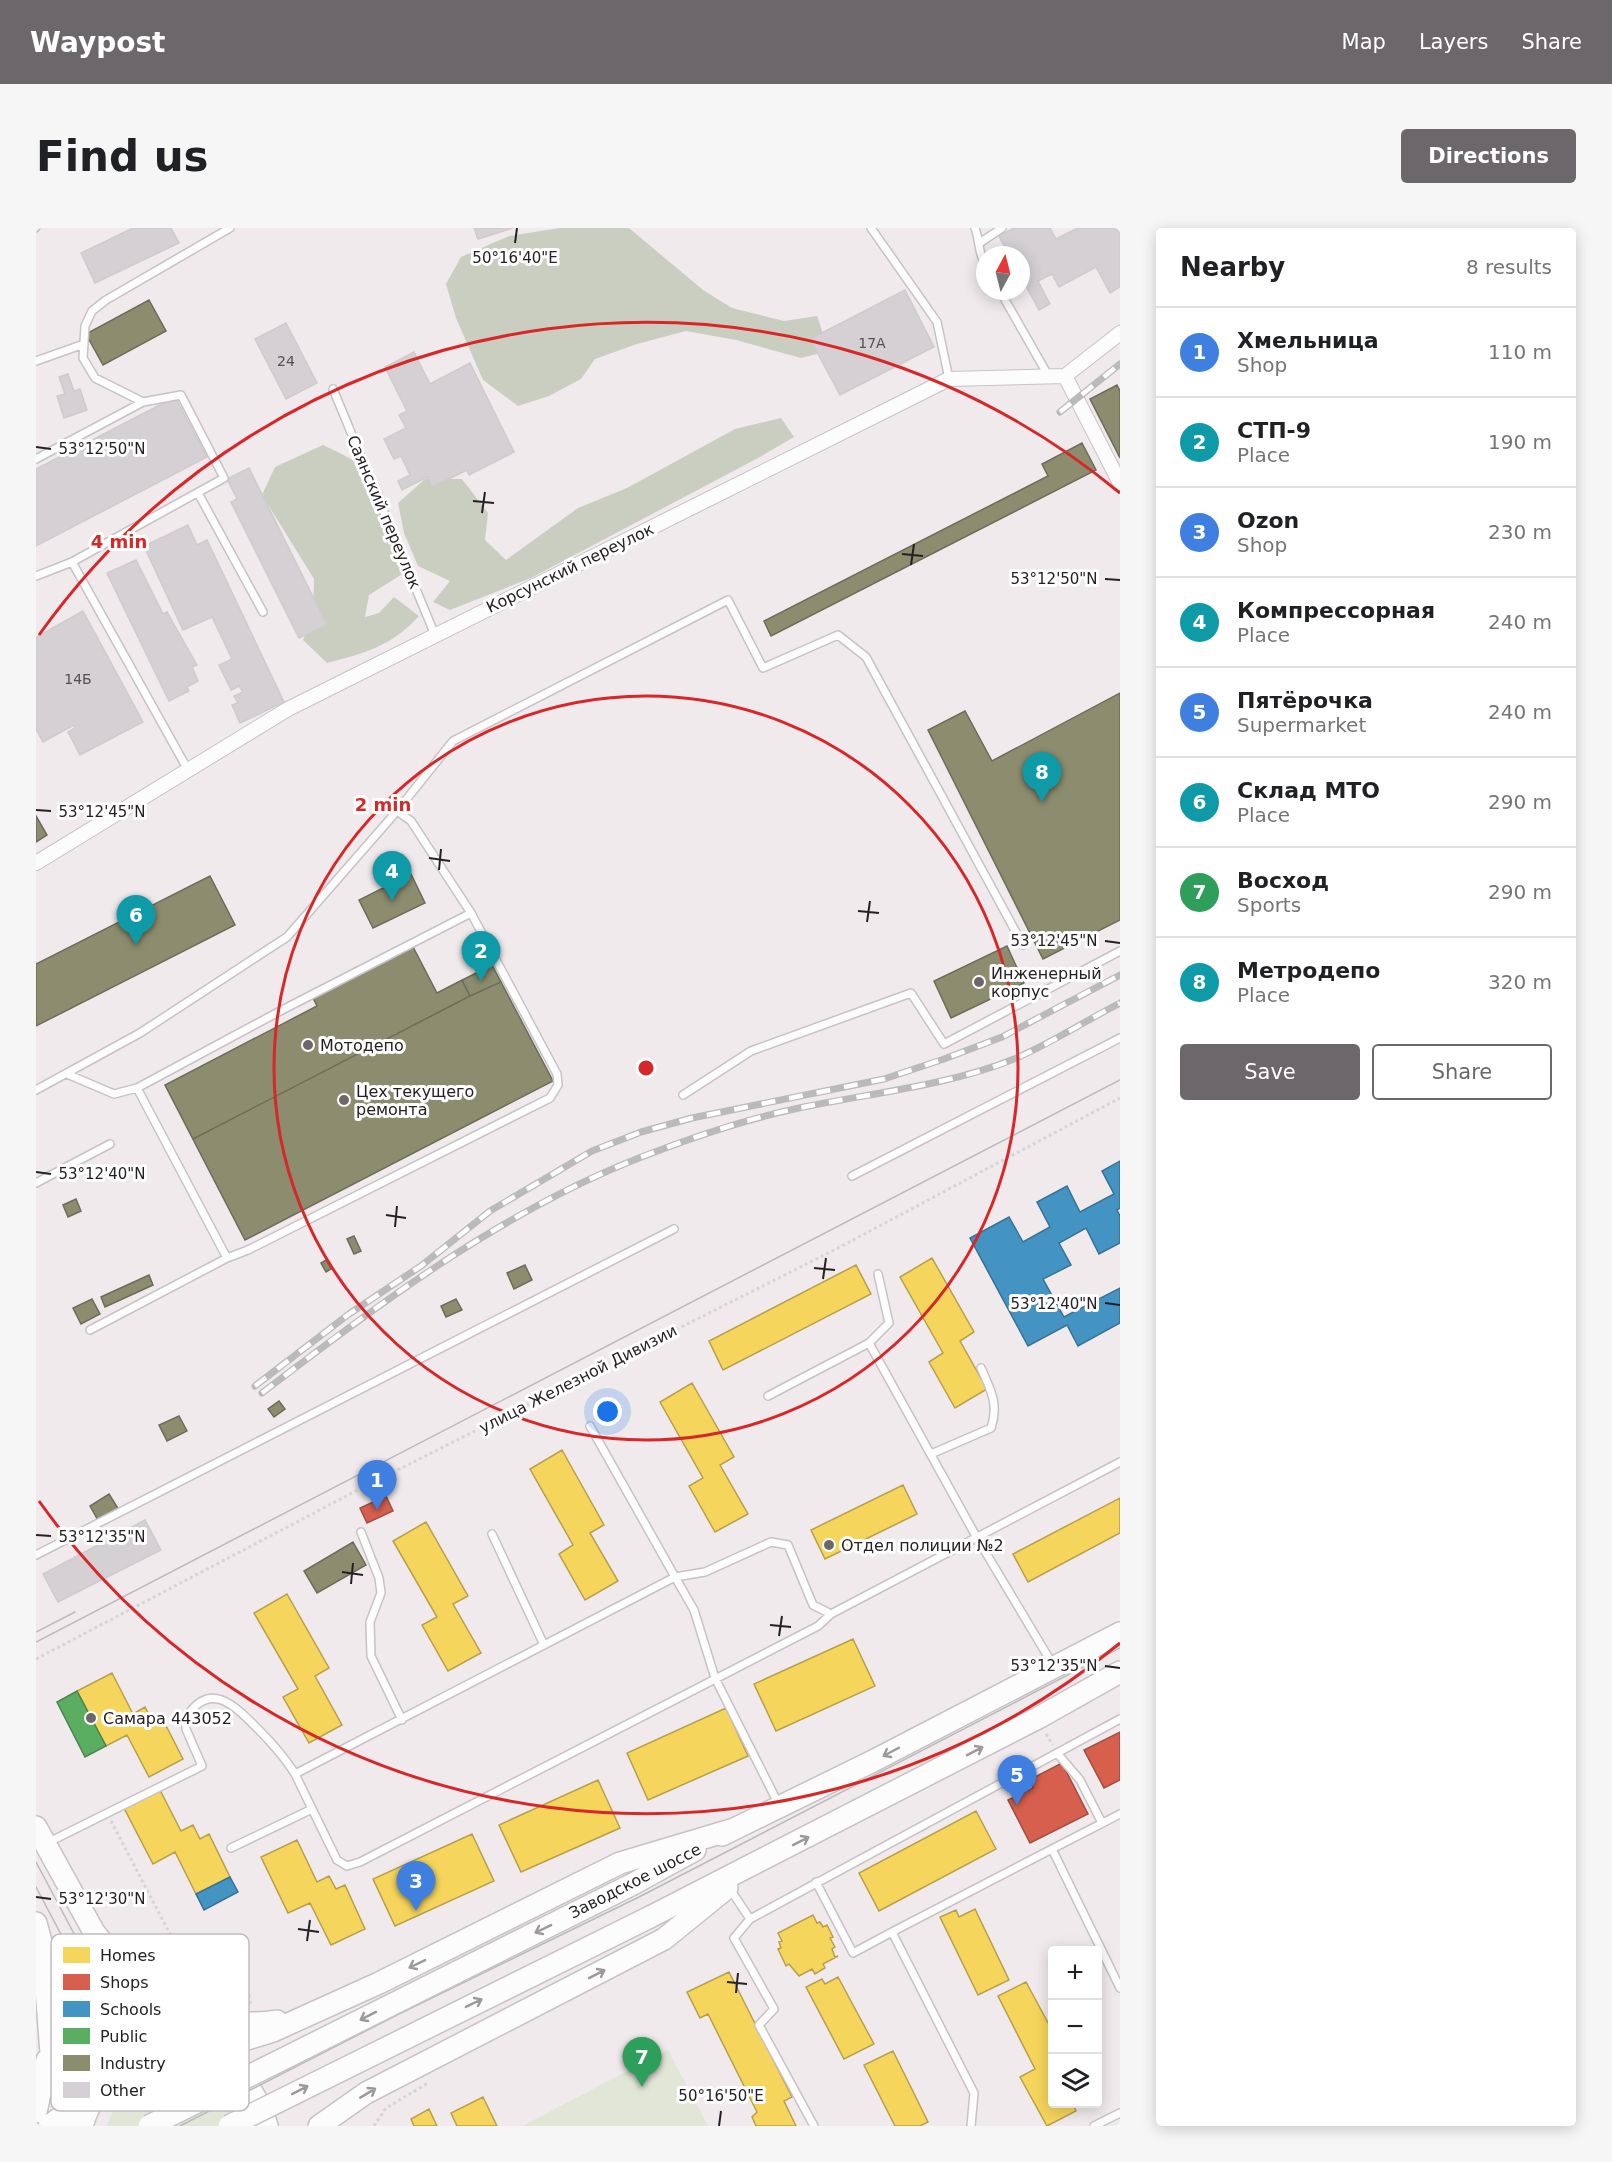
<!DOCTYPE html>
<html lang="en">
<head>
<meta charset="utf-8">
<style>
  :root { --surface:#fff; --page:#f6f6f6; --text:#202124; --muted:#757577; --line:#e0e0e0; --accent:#6c676a }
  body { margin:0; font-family:"DejaVu Sans",sans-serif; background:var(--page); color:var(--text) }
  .controls { position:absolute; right:18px; bottom:18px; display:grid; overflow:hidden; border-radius:6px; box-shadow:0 3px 15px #0003 }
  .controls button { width:54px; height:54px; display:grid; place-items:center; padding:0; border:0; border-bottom:2px solid var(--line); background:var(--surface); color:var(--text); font:30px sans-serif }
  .compass { position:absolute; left:940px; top:18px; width:54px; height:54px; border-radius:50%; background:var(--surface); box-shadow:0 3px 15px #0003; rotate:7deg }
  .you { position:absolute; left:572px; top:1184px; width:21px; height:21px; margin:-15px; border:4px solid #fff; border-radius:50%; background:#1a73e8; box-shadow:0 0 0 9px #1a73e833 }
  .badge { display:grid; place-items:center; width:39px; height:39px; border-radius:50%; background:var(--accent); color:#fff; font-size:20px; font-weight:700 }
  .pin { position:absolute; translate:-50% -50px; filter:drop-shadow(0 2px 3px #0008) }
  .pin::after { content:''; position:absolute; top:32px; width:21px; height:18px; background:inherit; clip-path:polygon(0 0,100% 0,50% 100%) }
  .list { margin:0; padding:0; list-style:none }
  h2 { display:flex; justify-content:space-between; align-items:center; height:78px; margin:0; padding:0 24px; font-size:26px }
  h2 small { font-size:20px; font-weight:400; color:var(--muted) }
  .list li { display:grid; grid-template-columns:39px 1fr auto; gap:18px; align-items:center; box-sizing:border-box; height:90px; padding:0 24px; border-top:2px solid var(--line) }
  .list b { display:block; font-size:22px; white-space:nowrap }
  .list p { margin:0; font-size:20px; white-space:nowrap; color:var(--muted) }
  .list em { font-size:20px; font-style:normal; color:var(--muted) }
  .actions { display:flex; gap:12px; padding:18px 24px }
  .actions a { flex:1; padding:14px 0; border:2px solid var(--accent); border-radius:6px; text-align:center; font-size:21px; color:var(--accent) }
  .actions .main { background:var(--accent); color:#fff }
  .icon { flex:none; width:33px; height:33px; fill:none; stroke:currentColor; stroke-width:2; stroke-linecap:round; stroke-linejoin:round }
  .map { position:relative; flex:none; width:1084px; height:1898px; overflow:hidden; border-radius:6px }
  header { display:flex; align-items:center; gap:36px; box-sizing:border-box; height:84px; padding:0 30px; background:var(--accent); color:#fff }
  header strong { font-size:28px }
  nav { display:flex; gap:33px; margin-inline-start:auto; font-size:21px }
  .intro { display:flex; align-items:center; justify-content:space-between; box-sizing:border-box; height:144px; padding:0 36px }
  h1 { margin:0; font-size:42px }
  .button { padding:15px 27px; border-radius:6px; background:var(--accent); color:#fff; font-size:21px; font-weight:700 }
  main { display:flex; gap:36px; padding:0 36px }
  aside { flex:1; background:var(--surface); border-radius:6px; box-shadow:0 3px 15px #0003 }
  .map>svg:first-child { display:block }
</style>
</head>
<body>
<header>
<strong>Waypost</strong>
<nav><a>Map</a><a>Layers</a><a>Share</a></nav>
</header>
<div class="intro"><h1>Find us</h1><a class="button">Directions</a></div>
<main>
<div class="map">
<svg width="1084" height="1898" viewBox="0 0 1084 1898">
  <rect width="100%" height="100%" fill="#f0eaed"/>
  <path fill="#e1e6d7" d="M632,1822l40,76h-183l-1,-1z
    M148,1842c26,6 63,25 66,56h-68l-27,-51z
    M102,1857l22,41h-53c6,-19 14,-30 31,-41z"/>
  <path fill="#cacec0" d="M524,0h69l74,62 29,18 52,13 33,-5 12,35 -28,7 -65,-18 -50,-9 -49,13 -42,15 -14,20 -32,17 -31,10 -35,-26 -27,-62 -10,-34 15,-27 48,-21z
    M745,190l13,19 -34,20 -229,121 -81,32 -17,-8 17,-21 -32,-15 -14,-33 -6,-30 27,-24h37l26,34 -3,27 21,20 72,-52 49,-20 108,-59z
    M287,217c19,9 42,19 55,37 8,12 23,74 26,91l-35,22 -4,22 14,-4 15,-16 25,19c-27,30 -54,37 -92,47l-24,-23 10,-27 1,-34 -52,-84 13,-28z"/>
  <path fill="#f6d55c" stroke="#b79f4b" stroke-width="1.5" d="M896,1030l42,74 -14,9 27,48 -32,19 -26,-46 14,-9 -43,-76z
    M820,1037l15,29 -148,76 -14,-29z
    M656,1155l42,74 -14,8 28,49 -33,18 -26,-46 14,-8 -43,-76z
    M526,1222l42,75 -14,8 28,48 -33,19 -26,-46 14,-9 -43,-76z
    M867,1257l14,29 -92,45 -14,-29z
    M1084,1270v35l-92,49 -15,-28z
    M390,1294l42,74 -15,8 28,49 -33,18 -26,-46 15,-8 -44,-76z
    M251,1366l42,74 -14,8 27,49 -33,18 -26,-46 15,-8 -44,-76z
    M817,1411l22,47 -99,45 -22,-47z
    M76,1445l21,41 12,-7 7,14 9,-5 22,43 -34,18 -22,-42 -21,11 -29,-55z
    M690,1480l22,48 -100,44 -21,-47z
    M562,1552l22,48 -99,44 -22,-47z
    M124,1562l21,41 12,-6 7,14 9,-5 21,43 -34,17 -21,-42 -22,12 -29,-56z
    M940,1583l20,38 -117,62 -20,-38z
    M436,1606l22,47 -99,45 -22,-47z
    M261,1612l20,42 12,-6 7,13 9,-4 20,44 -34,16 -21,-42 -22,10 -27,-56z
    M939,1681l34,71 -31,15 -38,-78 16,-7 3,7z
    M777,1687l4,8 3,-1 3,5 4,-2 6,12 -3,1 5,9 -3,2 3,8 3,-1 -15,8 2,4 -10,6 -3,-5 -13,7 -10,-12 -3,2 -8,-17 3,-1 -2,-6 3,-1 -4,-8z
    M693,1744l63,125 -8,4 12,25h-40l-4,-9 5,-5 -49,-98 -8,4 -13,-26z
    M802,1749l36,67 -30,15 -38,-72 16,-8 3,5z
    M990,1754l27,50v72h20l3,7 -29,15 -27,-49 15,-8 -37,-73z
    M857,1823l35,71 -8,4h-25l-31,-61z
    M447,1869l14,29h-40l-6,-13z
    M393,1881l8,17h-23l-3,-7z"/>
  <path fill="#d6604d" stroke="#a14d40" stroke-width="1.5" d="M350,1268l7,15 -26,12 -7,-15z
    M1084,1504v48l-16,8 -20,-38z
    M1026,1535l26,51 -58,29 -22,-43 25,-12 -4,-8z"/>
  <path fill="#4393c3" stroke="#3a7193" stroke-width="1.5" d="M1084,933v47l-3,2 3,6v27l-21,11 -13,-26 -27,15 12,22 -28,14 21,38 56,-29v35l-42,23 -11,-21 -39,21 -58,-108 39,-21 14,25 27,-15 -13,-25 30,-16 13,26 34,-18 -12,-23z
    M194,1649l8,15 -34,18 -8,-16z"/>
  <path fill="#5aae61" stroke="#4a844e" stroke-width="1.5" d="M41,1463l29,55 -21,11 -28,-55z"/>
  <path fill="#8c8c6e" stroke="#6d6c58" stroke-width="1.5" d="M113,72l17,31 -63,34 -17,-31z
    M1081,157l3,6v67l-30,-59z
    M1046,215l14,27 -325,166 -7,-15 284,-145 -6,-12z
    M1084,465v227l-77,39 -115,-229 37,-19 27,50z
    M0,588l11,19 -11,7z
    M375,646l14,29 -52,25 -14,-28z
    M174,648l25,49 -199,101v-62z
    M374,713l27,52 55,-28 61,116 -308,159 -80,-155 152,-79 -7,-14z
    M374,713l27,52 25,-13 8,16 -277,143 -28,-54 152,-79 -7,-14z
    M971,718l17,37 -73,35 -17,-37z
    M456,737l9,17 -31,14 -8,-16z
    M40,971l5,12 -13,6 -5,-12z
    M318,1008l7,15 -7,3 -7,-15z
    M290,1032l5,9 -5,3 -5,-9z
    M489,1037l7,15 -18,9 -7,-16z
    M113,1047l4,10 -48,22 -4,-10z
    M56,1071l8,15 -19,10 -8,-16z
    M420,1071l6,11 -16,7 -5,-11z
    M243,1173l6,8 -11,8 -6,-8z
    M143,1188l8,15 -20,10 -8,-16z
    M73,1266l10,16 -20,12 -9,-16z
    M317,1314l13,23 -49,28 -13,-22z"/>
  <path fill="#d5d0d3" stroke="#cfcbcd" stroke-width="1.5" d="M97,0h38l8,15 -84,40 -14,-30z
    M438,0h39l-35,11z
    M978,0h36l6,11 22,-11h42v59l-10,6 -14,-26 -37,20 -7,-13 -14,7 12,23 -11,6 -18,-33v-22h-12l-10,-19z
    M869,62l29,57 -94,48 -30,-56z
    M250,95l31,60 -31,16 -31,-60z
    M378,124l16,32 40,-21 44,89 -45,23 -2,-5 -35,17 -5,-10 -25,13 -4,-9 12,-6 -9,-19 -7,3 -10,-20 22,-11 -7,-13 8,-4 -22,-44z
    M32,146l6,17 6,-2 7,21 -23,8 -7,-22 8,-2 -6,-17z
    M139,169l32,60 -171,89v-77z
    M213,240l78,157 -28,13 -68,-136 6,-3 -10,-20z
    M152,297l9,20 10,-5 77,162 -44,21 -8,-18 6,-2 -4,-7 9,-4 -4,-6 -8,4 -12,-25 13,-6 -20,-42 -29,13 -39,-84z
    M100,332l27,54 4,-2 30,53 -5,2 6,14 -11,6 2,4 -20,10 -62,-128z
    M47,383l60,111 -63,33 -12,-23 7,-4 -1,-3 -31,17 -7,-13v-92z
    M109,1292l16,30 -103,52 -15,-28z"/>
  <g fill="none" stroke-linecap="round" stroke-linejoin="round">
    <defs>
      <path id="service" d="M835,0l66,94 12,57
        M939,0c5,13 3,25 10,36
        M945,14l21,-14
        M964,63l49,86
        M0,133l48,-17
        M297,161l102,246
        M107,174l-48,-24 -12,-20 2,-32 7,-15 14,-11 124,-72
        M0,231l107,-57 38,-7 43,83 -152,84 -36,14
        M162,265l65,119
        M36,334l116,208
        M31,846l47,20 23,-6
        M0,862l104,-57 147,-96 110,-126
        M647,867l68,-44 160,-58 33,51 176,-93
        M816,948l268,-138
        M0,955l74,-39
        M191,1030l-90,-170 147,-79 187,-96
        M54,1102l137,-72 21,-8 302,-152 8,-13 -1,-11 -86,-161 -60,-92 -14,-10 56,-70 275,-141 35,68 75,-33 28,22 157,288
        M833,1115l20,-20 -11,-49
        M732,1168l101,-53 108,195 76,127
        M554,1198l85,151 30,-5 66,-30 17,3 25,60 18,9 289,-152
        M895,1226l60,-26c8,-23 0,-38 -10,-60
        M325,1304l18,46 2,15 -11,29 1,34 31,64
        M456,1306l52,111
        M0,1327l638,-326
        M1021,1525l23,27 22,43
        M259,1546l42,86 10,6 13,-4 458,-236 13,-12
        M1084,1586l-68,35 68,139
        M11,1615l155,-77 -16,-37 -1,-10c24,-39 48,-15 71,8 15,15 28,29 39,47l380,-197 19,33 21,68 64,127
        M195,1620l81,-39
        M780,1654l37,71 39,-21 82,161 -3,33
        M694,1661l20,30 -16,19 40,71 -15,16 55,101
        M714,1691l370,-200
        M856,1704l160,-83
        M1058,1898l26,-13"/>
      <path id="minor" d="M1029,148l55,107
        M0,635l252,-154 661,-330 116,-3 55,-43"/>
      <path id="primary" d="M0,1599l58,105 18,23 21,22 50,37 53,60
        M686,1607l151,-74 247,-128
        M597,1656l62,-34
        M614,1689l388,-199 82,-46
        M0,1695l7,26 9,117 19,60
        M147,1786c31,8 62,12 94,7
        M137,1824l42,-3 58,-18 106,-48 241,-120 114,-34
        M193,1840c20,15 32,35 38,58
        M0,1884l11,-52
        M13,1898l26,-20
        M46,1898c13,-46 55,-79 103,-72
        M283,1898l47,-33 298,-154 63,-51"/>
    </defs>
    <use href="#service" stroke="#c7c2c5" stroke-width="10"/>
    <use href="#minor" stroke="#c7c2c5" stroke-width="16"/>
    <use href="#primary" stroke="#c7c2c5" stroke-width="24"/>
    <path stroke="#d6d5d6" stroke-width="3" stroke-dasharray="3 3" stroke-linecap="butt" d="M0,1431l316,-166 486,-245 282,-150
      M1010,1506l7,11
      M75,1593l93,178 45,-4 2,12
      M32,1833l63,-19 36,-19
      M338,1898l12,-18 42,-25"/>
    <use href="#service" stroke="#fdfcfc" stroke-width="7"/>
    <use href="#minor" stroke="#fdfcfc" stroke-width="14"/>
    <use href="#primary" stroke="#fdfcfc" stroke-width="21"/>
    <path stroke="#bbbabb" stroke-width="1.5" d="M0,1404l39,-20
      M0,1414l1084,-562
      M0,1634l140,264
      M0,1659l84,159 6,19 35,61
      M144,1898l219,-112 240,-117 481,-249"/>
    <defs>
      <path id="rail" d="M0,1l1,-1
        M1024,184l60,-48
        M219,1158l94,-72 72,-48 69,-55 102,-60 49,-19 51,-14 192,-39 60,-20 58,-22 118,-62
        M226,1165c115,-88 241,-182 377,-235 51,-20 107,-39 160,-50 67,-14 152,-23 215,-49 36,-15 71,-38 106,-56"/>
    </defs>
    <use href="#rail" stroke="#bbbabb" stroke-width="7"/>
    <use href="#rail" stroke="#fff" stroke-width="4.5" stroke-dasharray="14" stroke-linecap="butt"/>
    <defs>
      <path id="primary-bridge" d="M113,1898l484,-242
        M193,1898l421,-209"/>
    </defs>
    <use href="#primary-bridge" stroke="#c7c2c5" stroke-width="24" stroke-linecap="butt"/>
    <use href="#primary-bridge" stroke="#fdfcfc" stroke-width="21"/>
  </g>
  <defs><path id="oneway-shaft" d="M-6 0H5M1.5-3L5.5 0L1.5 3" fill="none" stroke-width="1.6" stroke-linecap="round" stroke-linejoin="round" transform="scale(1.5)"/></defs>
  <g stroke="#9c999a">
    <use href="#oneway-shaft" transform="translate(939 1523) rotate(-27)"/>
    <use href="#oneway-shaft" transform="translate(855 1524) rotate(152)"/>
    <use href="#oneway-shaft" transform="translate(765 1613) rotate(-27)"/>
    <use href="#oneway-shaft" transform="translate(507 1701) rotate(154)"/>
    <use href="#oneway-shaft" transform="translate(381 1736) rotate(154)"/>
    <use href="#oneway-shaft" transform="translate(561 1746) rotate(-27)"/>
    <use href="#oneway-shaft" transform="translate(438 1775) rotate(-26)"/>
    <use href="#oneway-shaft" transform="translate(332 1788) rotate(153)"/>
    <use href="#oneway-shaft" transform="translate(264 1862) rotate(-27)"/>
    <use href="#oneway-shaft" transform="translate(332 1865) rotate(-31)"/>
  </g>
  <path fill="none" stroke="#252123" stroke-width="2" d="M479,15l2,-15M0,219l15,2M437,273l21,2M446,285l3,-21M866,326l21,2M875,337l3,-21M1069,351l15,1M0,582l15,1M393,630l21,3M403,642l2,-21M822,683l21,2M831,694l3,-21M1069,713l15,2M0,944l15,2M350,987l20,3M359,999l2,-21M778,1040l21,2M787,1051l3,-21M1069,1075l15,2M0,1307l15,1M306,1344l21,3M315,1356l2,-21M734,1397l21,2M743,1408l3,-20M1069,1438l15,2M0,1669l15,2M262,1701l21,3M271,1713l3,-21M691,1754l20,2M700,1765l2,-20M683,1898l2,-15"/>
  <g fill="none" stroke="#d62828" stroke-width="3">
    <circle cx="610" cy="840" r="372"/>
    <path d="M1084 1415A745 745 0 0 1 3 1273M3 407A745 745 0 0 1 1084 265"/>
  </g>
  <g fill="#6c676a" stroke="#fff" stroke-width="2">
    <circle cx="943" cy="754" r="6"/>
    <circle cx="272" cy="817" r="6"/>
    <circle cx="308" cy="872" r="6"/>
    <circle cx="793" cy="1317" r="6"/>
    <circle cx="55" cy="1490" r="6"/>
  </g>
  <g text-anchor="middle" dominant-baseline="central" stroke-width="6" stroke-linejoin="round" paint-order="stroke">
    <g font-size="14" fill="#545052">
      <text x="836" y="115">17А</text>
      <text x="250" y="133">24</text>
      <text x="42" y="451">14Б</text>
    </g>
    <g font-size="16" fill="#252123" stroke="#fff">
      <text transform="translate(348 284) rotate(67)">Саянский переулок</text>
      <text transform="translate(534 340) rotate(-26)">Корсунский переулок</text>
      <text transform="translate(542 1151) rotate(-27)">улица Железной Дивизии</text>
      <text transform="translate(599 1653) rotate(-27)">Заводское шоссе</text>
    </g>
    <g font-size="16" fill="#252123" stroke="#fff" text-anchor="start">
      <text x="955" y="745">Инженерный<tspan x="955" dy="18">корпус</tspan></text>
      <text x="284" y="817">Мотодепо</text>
      <text x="320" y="863">Цех текущего<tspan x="320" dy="18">ремонта</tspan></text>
      <text x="805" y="1317">Отдел полиции №2</text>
      <text x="67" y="1490">Самара 443052</text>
    </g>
  </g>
  <rect x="15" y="1706" width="198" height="177" rx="9" fill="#fff" stroke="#bebcbd" stroke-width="1.5"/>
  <rect x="27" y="1719" width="27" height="16" fill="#f6d55c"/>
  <rect x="27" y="1746" width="27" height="16" fill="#d6604d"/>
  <rect x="27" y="1773" width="27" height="16" fill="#4393c3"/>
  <rect x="27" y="1800" width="27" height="16" fill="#5aae61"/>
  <rect x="27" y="1827" width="27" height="16" fill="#8c8c6e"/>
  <rect x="27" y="1854" width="27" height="16" fill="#d5d0d3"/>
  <g font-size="16" fill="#252123">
    <text x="64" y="1733">Homes</text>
    <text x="64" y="1760">Shops</text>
    <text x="64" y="1787">Schools</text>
    <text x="64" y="1814">Public</text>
    <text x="64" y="1841">Industry</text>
    <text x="64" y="1868">Other</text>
  </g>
  <g font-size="15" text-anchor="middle" fill="#252123" stroke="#fff" stroke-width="6" stroke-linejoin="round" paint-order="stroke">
    <text x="479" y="35">50°16'40"E</text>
    <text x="66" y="226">53°12'50"N</text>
    <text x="1018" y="356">53°12'50"N</text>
    <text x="66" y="589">53°12'45"N</text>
    <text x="1018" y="718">53°12'45"N</text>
    <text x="66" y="951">53°12'40"N</text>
    <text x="1018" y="1081">53°12'40"N</text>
    <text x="66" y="1314">53°12'35"N</text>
    <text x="1018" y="1443">53°12'35"N</text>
    <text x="66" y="1676">53°12'30"N</text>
    <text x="685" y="1873">50°16'50"E</text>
  </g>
  <circle cx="610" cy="840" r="9" fill="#d62828" stroke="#fff" stroke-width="3"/>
  <g font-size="18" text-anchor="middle" font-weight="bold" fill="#d62828" stroke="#fff" stroke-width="6" stroke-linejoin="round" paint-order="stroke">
    <text x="83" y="320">4 min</text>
    <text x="347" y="583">2 min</text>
  </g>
</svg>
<div class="controls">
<button>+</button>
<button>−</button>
<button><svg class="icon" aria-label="layers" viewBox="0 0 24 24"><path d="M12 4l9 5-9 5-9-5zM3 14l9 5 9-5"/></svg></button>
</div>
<svg class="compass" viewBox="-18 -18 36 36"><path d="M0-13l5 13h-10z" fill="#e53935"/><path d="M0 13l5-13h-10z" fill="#757577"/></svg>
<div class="you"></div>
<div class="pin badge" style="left:341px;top:1282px;background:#3f7fe0">1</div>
<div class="pin badge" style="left:445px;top:753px;background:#0f9aa8">2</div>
<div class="pin badge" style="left:380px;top:1683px;background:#3f7fe0">3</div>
<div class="pin badge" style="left:356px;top:673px;background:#0f9aa8">4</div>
<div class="pin badge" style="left:981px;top:1577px;background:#3f7fe0">5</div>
<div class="pin badge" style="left:100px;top:717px;background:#0f9aa8">6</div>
<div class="pin badge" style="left:606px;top:1859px;background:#2e9e5b">7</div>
<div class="pin badge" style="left:1006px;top:574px;background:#0f9aa8">8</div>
</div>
<aside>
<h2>Nearby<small>8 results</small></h2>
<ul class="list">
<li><span class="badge" style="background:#3f7fe0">1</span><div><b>Хмельница</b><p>Shop</p></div><em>110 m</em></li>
<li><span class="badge" style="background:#0f9aa8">2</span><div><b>СТП-9</b><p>Place</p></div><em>190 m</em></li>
<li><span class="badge" style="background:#3f7fe0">3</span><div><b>Ozon</b><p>Shop</p></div><em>230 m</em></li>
<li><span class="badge" style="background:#0f9aa8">4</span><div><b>Компрессорная</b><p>Place</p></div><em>240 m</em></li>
<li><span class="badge" style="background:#3f7fe0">5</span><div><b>Пятёрочка</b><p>Supermarket</p></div><em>240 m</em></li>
<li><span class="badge" style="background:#0f9aa8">6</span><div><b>Склад МТО</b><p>Place</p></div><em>290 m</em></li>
<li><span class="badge" style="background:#2e9e5b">7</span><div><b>Восход</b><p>Sports</p></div><em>290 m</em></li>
<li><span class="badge" style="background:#0f9aa8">8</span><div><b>Метродепо</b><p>Place</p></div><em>320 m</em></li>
</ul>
<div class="actions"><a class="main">Save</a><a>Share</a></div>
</aside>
</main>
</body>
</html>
